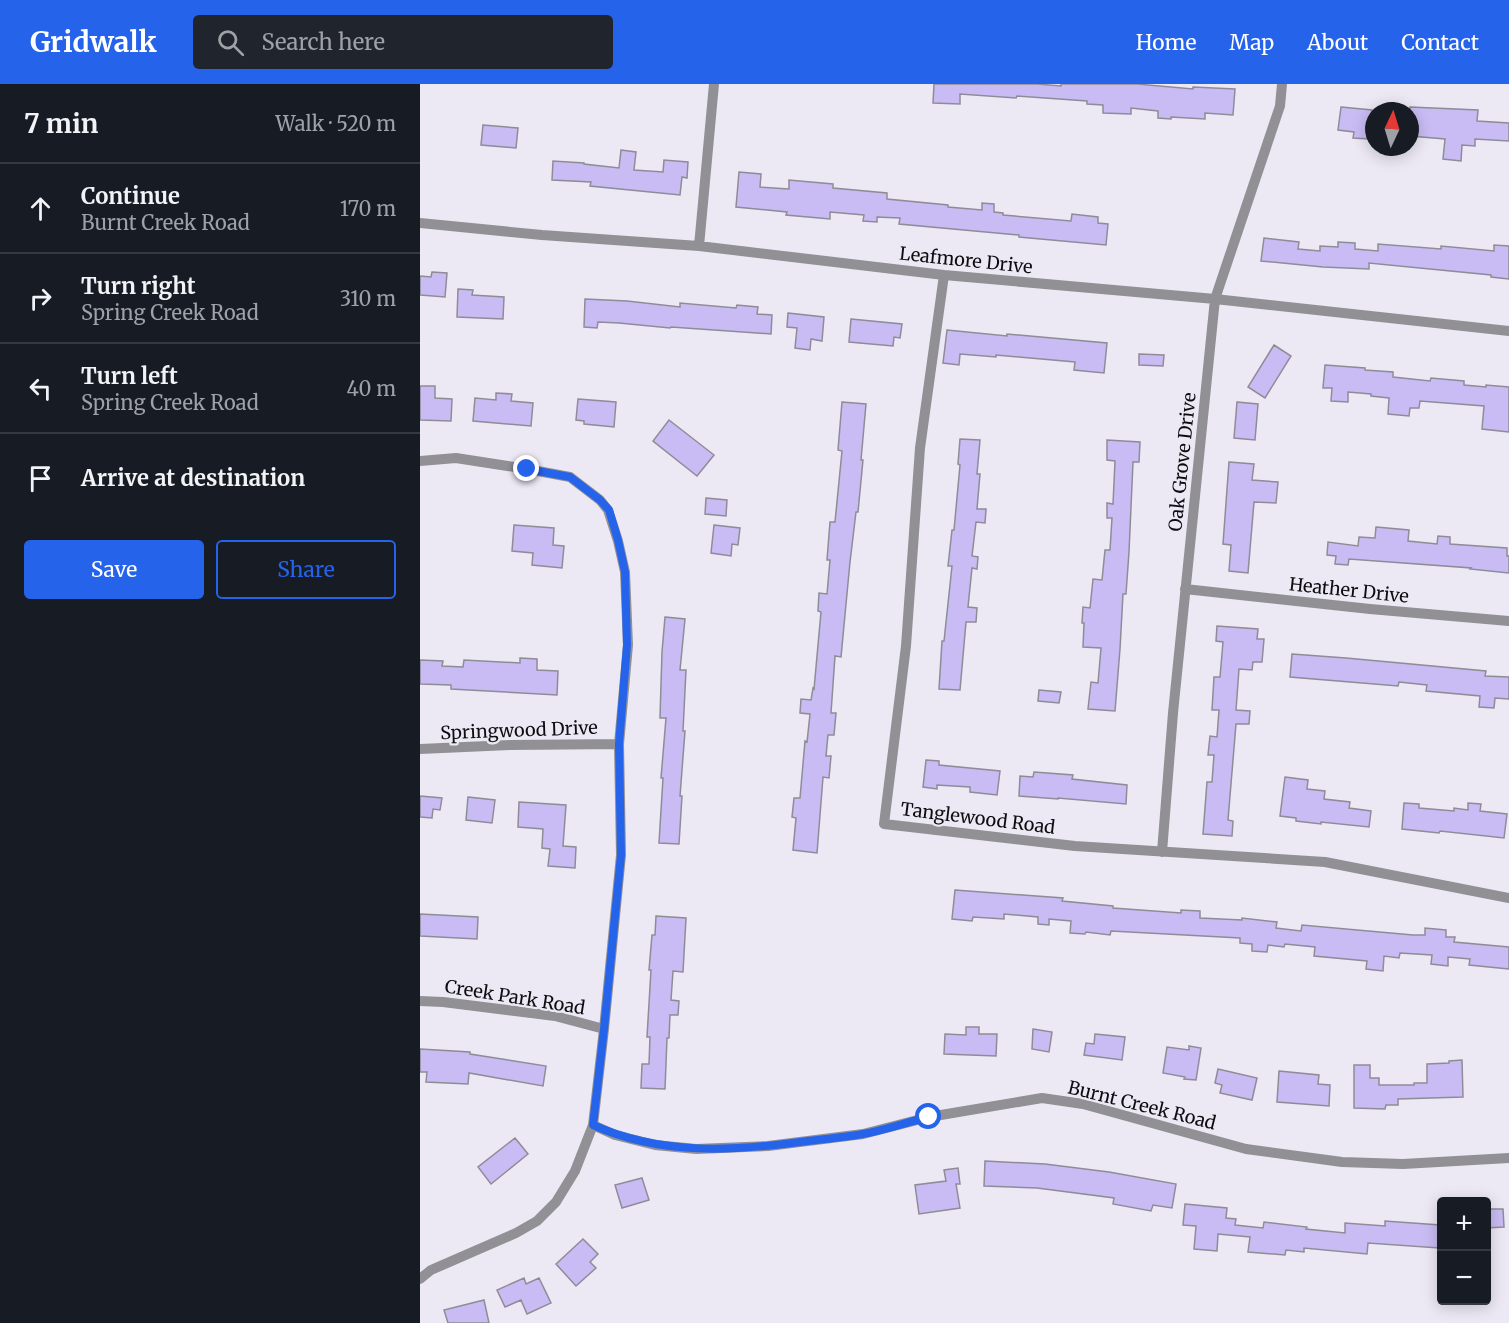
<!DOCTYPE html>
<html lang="en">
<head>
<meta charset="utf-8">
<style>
  :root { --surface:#171b24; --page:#20242c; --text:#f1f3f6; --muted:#9ea1a6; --line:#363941; --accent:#2563eb }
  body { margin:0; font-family:Merriweather,serif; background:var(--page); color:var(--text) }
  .controls { position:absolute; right:18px; bottom:18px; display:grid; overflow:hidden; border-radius:6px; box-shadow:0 3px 15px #0003 }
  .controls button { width:54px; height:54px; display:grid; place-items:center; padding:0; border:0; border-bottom:2px solid var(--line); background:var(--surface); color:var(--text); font:30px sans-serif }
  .compass { position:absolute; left:945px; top:18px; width:54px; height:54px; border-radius:50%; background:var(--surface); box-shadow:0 3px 15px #0003; rotate:4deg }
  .stop { position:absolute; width:18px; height:18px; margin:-14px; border:4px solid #2563eb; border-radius:50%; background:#fff }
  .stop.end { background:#2563eb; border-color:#fff; box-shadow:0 2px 6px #0008 }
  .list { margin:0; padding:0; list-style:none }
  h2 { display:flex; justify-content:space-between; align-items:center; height:78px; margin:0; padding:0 24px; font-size:26px }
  h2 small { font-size:20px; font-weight:400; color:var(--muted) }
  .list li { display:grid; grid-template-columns:39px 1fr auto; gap:18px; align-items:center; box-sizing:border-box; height:90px; padding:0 24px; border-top:2px solid var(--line) }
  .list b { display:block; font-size:22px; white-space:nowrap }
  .list p { margin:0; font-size:20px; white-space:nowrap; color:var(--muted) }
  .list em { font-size:20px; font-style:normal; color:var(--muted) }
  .actions { display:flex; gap:12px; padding:18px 24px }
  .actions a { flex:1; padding:14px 0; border:2px solid var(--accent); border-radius:6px; text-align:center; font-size:21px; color:var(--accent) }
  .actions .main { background:var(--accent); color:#fff }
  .icon { flex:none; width:33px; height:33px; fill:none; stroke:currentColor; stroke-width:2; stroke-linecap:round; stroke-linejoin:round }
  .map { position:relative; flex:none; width:1089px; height:1239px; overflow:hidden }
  header { display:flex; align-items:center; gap:36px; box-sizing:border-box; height:84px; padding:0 30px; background:var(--accent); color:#fff }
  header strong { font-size:28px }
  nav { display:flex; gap:33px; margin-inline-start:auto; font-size:21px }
  .search { width:420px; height:54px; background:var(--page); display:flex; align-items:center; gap:15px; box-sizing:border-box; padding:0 21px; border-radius:6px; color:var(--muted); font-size:22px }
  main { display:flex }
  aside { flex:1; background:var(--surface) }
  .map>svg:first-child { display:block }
</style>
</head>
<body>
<header>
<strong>Gridwalk</strong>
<div class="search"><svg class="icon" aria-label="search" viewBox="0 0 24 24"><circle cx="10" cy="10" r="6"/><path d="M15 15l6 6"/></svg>Search here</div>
<nav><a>Home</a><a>Map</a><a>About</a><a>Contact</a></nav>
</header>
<main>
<aside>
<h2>7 min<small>Walk · 520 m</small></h2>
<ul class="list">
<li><svg class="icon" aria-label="ahead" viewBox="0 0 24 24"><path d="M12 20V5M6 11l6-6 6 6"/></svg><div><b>Continue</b><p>Burnt Creek Road</p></div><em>170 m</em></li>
<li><svg class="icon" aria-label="right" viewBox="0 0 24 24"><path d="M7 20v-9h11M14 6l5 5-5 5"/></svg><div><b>Turn right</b><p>Spring Creek Road</p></div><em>310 m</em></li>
<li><svg class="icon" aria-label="left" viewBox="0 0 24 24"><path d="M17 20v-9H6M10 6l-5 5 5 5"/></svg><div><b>Turn left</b><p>Spring Creek Road</p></div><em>40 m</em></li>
<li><svg class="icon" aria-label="arrive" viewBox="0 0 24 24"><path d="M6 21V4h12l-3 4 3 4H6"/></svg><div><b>Arrive at destination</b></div></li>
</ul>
<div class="actions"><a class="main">Save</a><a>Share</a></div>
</aside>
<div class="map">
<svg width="1089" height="1239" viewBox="0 0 1089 1239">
  <rect width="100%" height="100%" fill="#ece9f5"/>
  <path fill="#c9bcf4" stroke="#8e8c97" stroke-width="1.5" d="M514,0h103l24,2v-2h76l56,5v-2l42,2 -2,26 -28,-2v6l-34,-2v2l-13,-1v-7l-27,-3v6l-28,-1v-8l-16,-1v-3l-70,-5 -1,2 -56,-4v10l-27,-1z
    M921,23l31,3 -3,29 -16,-1 1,-6 -16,-2z
    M990,23l68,3 -1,11 32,2v18l-34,-2v7l-13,-1 -1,16 -18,-2 2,-20 -35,-3z
    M63,41l35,3 -2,20 -35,-3z
    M201,66l15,2 -2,18 29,2 1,-12 24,2 -1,16 -5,-1 -2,18 -90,-9 1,-4 -39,-2 1,-19 31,2v1l35,4z
    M319,88l22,2 -1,13 29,2v-9l44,4v4l54,5v6l61,6v2l34,3v-7l12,1v8l9,1v2l68,6 1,-7 26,3v6l10,1 -2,21 -87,-8v-2l-120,-11 1,-6 -23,-1v5l-14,-1 1,-6 -34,-3v7l-44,-4 1,-3 -51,-5z
    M844,154l35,4 -1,7 22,2v-5l18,1v-5l17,1v6l23,2v-7l63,5v-3l53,5v-6l15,1v33l-18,-2v-2l-122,-12v6l-46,-2 -62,-6z
    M12,188l15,1 -2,24 -25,-2v-19l11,1z
    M38,205l15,1 -1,5 32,2 -1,22 -46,-2z
    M165,215l42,2 53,6v-4l56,5 1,-3 21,2 -1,7 15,1 -1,19 -100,-7 -1,1 -51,-5 -21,-1 -1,6 -13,-1z
    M368,229l36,4 -2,24 -11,-2 -1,11 -15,-2 2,-20 -10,-1z
    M431,235l51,5 -2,14 -6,-1 -1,9 -44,-4z
    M527,246l60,6v-2l100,9 -3,30 -30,-3 1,-8 -79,-7v2l-36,-3 -1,11 -16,-2z
    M854,261l17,11 -26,42 -17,-11z
    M719,270l25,1 -1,11 -24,-1z
    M905,281l40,3v2l28,2v5l37,4 1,-3 33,3v4l22,2v-2l23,2v45l-27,-3 2,-23 -64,-5 -1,7h-9l-1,8 -21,-2 1,-16 -18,-2v-2l-23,-2v10l-17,-1 1,-13h-9z
    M0,302h15v12l17,1 -1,22 -31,-1z
    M76,309l16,1 -1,7 22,2 -2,23 -58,-5 2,-23 21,2z
    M158,315l38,3 -2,25 -30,-3v-3l-8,-1z
    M422,318l24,2 -5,56h2l-5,52h-2l-6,50 -9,95 -6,-1 -4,57h5l-2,22h-6l-2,21h5l-2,22 -6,-1 -6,76 -24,-3 3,-32 -4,-1 2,-19h6l5,-57 2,1 3,-28 -10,-1 1,-14 10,1 2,-12 1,1 7,-77 -3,-1 1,-18 8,1 3,-34h-3l3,-38h5l7,-71 -4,-1z
    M817,318l21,2 -3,36 -21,-2z
    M249,336l45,35 -17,21 -44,-35z
    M540,355l20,1 -3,34h3l-3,35h9l-1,14 -9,-1 -4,34 6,1 -1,12 -5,-1 -4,39 9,1 -1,14h-10l-6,68 -21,-1 3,-48h2l8,-75h-4l4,-36h2l6,-65 -2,-1z
    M687,356l33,2 -1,20h-6l-4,90 -3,42h-3l-3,55 -5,62 -27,-2 3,-27 7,1 3,-35 -18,-1 1,-24h-2l1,-16 7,1 3,-29 9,1 3,-30h5l2,-32h-5v-15l6,1 2,-43 -8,-1z
    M809,378l25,2 -2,16 26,2 -2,21 -22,-1 -6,71 -19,-2 2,-26 -8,-1z
    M286,414l21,2 -1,16 -21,-2z
    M94,441l40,3 -1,17 11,1 -2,22 -30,-3 1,-12 -21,-2z
    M294,441l26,3 -2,17 -6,-1 -1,12 -20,-3z
    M956,443l33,3 -1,11 29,3 1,-8 12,1v7l57,4v8h2v17l-39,-4 1,-1 -122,-9 -1,6 -13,-1 1,-8 -9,-1 1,-13 30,4 1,-9 16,1z
    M245,533l20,2 -5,51h6l-3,61h2l-5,65h2l-3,48 -20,-1 4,-65h-2l5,-60h-6l2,-66z
    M797,542l41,3 -1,10h7l-2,23h-9l-1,8 -13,-1 -3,41 14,1 -1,13h-13l-8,96 5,1 -1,15 -29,-2 4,-52h5l2,-27h-6l2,-19 7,1 2,-27h-7l2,-33h6l3,-35 -7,-1z
    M872,570l54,4 140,13 -1,5 24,1v22l-14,-1 -1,10 -15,-1 1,-11 -54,-5 1,-6 -28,-3 -1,4 -108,-9z
    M100,574l17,1v11l21,1 -1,24 -106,-6v-4l-31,-1v-24l23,1 -1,5 21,1 1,-7 56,3z
    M619,606l22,2 -2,11 -21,-2z
    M506,676l13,1v4l61,6 -3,24 -27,-3v-5l-33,-2v4l-14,-2z
    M614,688l39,3 -1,4 55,6 -1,19 -68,-6v1l-39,-3 1,-20 13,1z
    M865,693l23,3 -1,9 18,2 -1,8 26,3 -1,6 22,3 -2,16 -48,-5v2l-25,-3v-3l-16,-2z
    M0,712l22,2 -2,12 -7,-1 -1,9 -12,-1z
    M48,713l27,3 -3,23 -26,-3z
    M99,718l47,3 -3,41 13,1 -1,21 -27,-2 2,-17 -8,-1 1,-19 -25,-2z
    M984,719l15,1v4l35,3v-3l14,2v-7l13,1 -1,7 27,3 -3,24 -64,-7 -1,2 -37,-4z
    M535,806l108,8 -1,3 51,5v2l68,5v-3l19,1v7l42,2v-2l35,4 -1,6 25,3 1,-6 111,10h12v-7l21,2v7h9l-1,5 55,5v22l-40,-4 1,-6 -22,-2v9l-17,-2 1,-9 -32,-2 -1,5 -15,-2 -1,15 -17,-2 1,-8 -53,-5 1,-9 -30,-3 -1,3 -16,-2 -1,7 -15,-1v-7l-12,-1v-5l-129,-7 -1,4 -24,-3 -1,2 -15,-1 1,-12 -22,-2v6l-11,-1v-7l-34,-3v5l-31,-2 -1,4 -20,-2z
    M0,830l58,3 -1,22 -57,-3z
    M236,832l30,2 -3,54 -10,-1 -2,29 8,1 -1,14h-8l-1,23h-2l-2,51 -24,-1 1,-24h7l1,-27h-3l4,-67h-2l3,-35h3z
    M546,943h13v7h18l-1,22 -52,-2 1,-20 21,1z
    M613,945l19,3 -3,20 -17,-3z
    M675,950l30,3 -3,23 -38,-5 2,-12 8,1z
    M769,962l12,2 -5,32 -12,-1 1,-2 -22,-4 4,-26 22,3z
    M0,965l50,3v2l76,12 -3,20 -74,-13 -1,11 -42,-2 1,-10h-7z
    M1042,976l1,37 -65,2v6h-12l-1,4 -31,-1v-43h16v13h9v7h35v-2h13v-19l22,-1v-2z
    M798,985l39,9 -5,22 -32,-7 2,-8 -7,-2z
    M859,987l40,4 -1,9 12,1 -1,21 -52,-4z
    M95,1054l13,16 -37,30 -13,-17z
    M565,1077l60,3 64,8 67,12 -4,24 -19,-3 -2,6 -38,-7 1,-6 -77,-10 -53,-2z
    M538,1084l2,16h-4l4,24 -41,6 -4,-29 31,-4 -2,-11z
    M222,1094l7,22 -27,8 -7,-23z
    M765,1120l42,4 -1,10 10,1 -1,6 28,3 1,-6 43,5 -1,2 39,4v-10l40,3v-5l55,4 -1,23 -71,-5 -1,11 -63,-6v4l-18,-2 -1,5 -37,-3 2,-15 -32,-3 -1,17 -23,-2 2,-23 -13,-1z
    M1066,1125h17l1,18 -18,1z
    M163,1155l15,15 -8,8 6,6 -20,18 -20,-22z
    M104,1194l2,6 13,-6 12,25 -24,11 -6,-14 -16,7 -8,-17z
    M64,1216l5,23h-41l-4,-13z"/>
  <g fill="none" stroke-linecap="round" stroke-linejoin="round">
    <path stroke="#919095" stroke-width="10" d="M0,139l122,12 157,11 245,29 271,24 294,32
      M279,162l15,-162
      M524,191l-24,173 -14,198 -22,178 191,22 250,16 184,36
      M0,377l36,-3 71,11 43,8 30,23 8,10 10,31 7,31 3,73 -9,99 2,111 -17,174 -11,96 -18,46 -19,31 -19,19 -21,12 -85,37 -11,9
      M765,505l185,20 139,12
      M0,665l90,-4 109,-1
      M742,768l11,-139 42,-414 65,-193 2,-22
      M0,917l23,1 112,14 49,13
      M173,1041l22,10 40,10 41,4 72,-3 95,-12 66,-17 113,-19 41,6 163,45 96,13 61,2 106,-6"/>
  </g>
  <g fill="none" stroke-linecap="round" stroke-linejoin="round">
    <path stroke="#2563eb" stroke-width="8" d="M107,385l43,8 30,23 9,10 9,30 7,32 2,73 -8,99 2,111 -17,174 -11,96c69,31 142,26 215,16 18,-2 37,-4 55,-7 22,-4 44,-12 66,-17"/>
  </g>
  <g text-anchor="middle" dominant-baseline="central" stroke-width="4.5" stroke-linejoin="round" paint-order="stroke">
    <g font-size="18" fill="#0d0d10" stroke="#ece9f5">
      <text transform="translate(546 176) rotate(6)">Leafmore Drive</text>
      <text transform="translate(762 378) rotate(-84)">Oak Grove Drive</text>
      <text transform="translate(929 506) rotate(6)">Heather Drive</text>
      <text transform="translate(99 646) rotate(-2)">Springwood Drive</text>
      <text transform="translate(558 734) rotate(7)">Tanglewood Road</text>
      <text transform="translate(95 913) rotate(9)">Creek Park Road</text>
      <text transform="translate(722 1021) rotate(14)">Burnt Creek Road</text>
    </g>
  </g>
</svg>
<div class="controls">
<button>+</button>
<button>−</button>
</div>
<svg class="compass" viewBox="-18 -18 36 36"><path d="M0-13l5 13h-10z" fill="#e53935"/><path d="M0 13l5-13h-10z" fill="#9ea1a6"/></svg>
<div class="stop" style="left:509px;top:1033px"></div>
<div class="stop end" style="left:107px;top:385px"></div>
</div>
</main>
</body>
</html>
